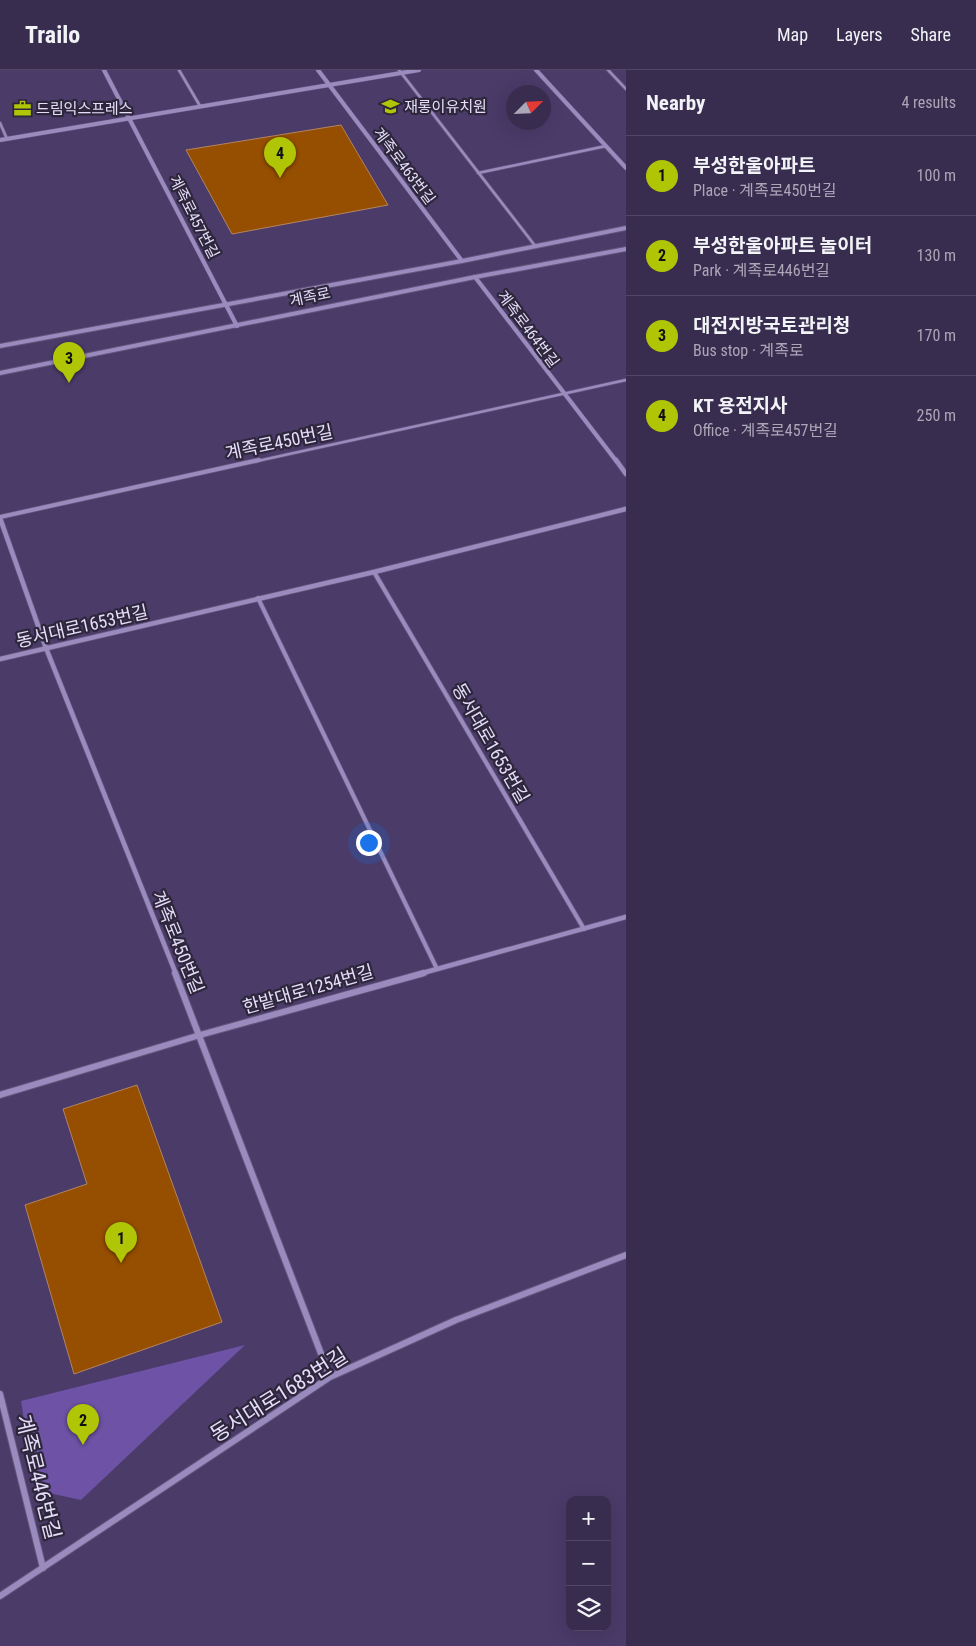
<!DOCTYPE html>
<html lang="en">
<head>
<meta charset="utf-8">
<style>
  :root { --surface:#382c4f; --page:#3f3456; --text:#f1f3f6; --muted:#aba7b7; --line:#524866; --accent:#afc506 }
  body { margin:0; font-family:"Roboto Condensed","Noto Sans KR",sans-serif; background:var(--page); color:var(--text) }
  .controls { position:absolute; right:15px; bottom:15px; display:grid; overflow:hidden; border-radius:10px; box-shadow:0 5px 20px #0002 }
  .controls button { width:45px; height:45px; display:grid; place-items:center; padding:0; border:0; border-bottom:1px solid var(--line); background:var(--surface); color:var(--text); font:25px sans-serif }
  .compass { position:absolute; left:506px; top:15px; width:45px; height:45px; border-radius:50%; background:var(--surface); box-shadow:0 5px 20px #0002; rotate:66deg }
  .you { position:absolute; left:368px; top:772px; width:18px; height:18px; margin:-12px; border:4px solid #fff; border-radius:50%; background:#1a73e8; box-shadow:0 0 0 8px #1a73e833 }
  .badge { display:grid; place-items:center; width:32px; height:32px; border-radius:50%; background:var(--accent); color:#111; font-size:16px; font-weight:700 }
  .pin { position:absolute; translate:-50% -41px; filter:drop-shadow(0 1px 2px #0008) }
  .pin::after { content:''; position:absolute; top:26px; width:18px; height:15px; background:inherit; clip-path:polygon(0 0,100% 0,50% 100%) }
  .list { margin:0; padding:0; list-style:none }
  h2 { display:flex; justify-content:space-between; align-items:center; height:65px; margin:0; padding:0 20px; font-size:21px }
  h2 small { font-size:16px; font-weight:400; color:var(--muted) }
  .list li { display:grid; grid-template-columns:32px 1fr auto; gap:15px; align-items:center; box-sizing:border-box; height:80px; padding:0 20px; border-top:1px solid var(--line) }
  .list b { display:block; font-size:19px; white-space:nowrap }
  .list p { margin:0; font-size:16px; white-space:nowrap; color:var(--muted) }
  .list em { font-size:16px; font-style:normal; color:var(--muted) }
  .icon { flex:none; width:28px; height:28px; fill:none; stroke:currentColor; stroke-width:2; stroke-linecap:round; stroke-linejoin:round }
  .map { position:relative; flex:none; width:626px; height:1576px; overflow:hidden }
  header { display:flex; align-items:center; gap:30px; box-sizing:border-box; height:70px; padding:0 25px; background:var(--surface); border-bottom:1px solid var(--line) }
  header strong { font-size:24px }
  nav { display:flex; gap:28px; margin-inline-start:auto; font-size:18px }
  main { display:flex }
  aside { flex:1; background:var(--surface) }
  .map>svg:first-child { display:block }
</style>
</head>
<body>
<header>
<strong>Trailo</strong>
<nav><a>Map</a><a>Layers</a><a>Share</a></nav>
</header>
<main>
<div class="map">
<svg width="626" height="1576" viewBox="0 0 626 1576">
  <rect width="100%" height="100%" fill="#4a3b69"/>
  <path fill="#6e52a5" d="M245,1275l-164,155 -46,-10 -14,-89z"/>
  <path fill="#964f00" stroke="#b38460" d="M341,55l47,80 -156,29 -46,-84z
    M137,1015l85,237 -148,52 -49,-169 62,-21 -24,-75z"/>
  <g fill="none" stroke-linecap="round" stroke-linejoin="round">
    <defs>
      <path id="lane-far1" d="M179,0l21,36
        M399,0l137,177
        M608,0l18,19
        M0,53l7,16
        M478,103l128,-27
        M253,392l373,-82"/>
      <path id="lane" d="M0,447l259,-57
        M374,502l210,357
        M258,528l179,371"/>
      <path id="street-far2" d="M104,0l133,256
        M318,0l144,191
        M536,0l90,98
        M0,70l419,-70
        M475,207l142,185"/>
      <path id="street-far1" d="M616,390l10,14
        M0,448l46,130 130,326
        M0,589l374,-87 252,-63
        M419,904l207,-57"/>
      <path id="street" d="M175,903l155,404
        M0,1025l200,-60 224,-62
        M0,1324l43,174
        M0,1526l330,-219 126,-57 170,-65"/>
      <path id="secondary" d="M626,156v4l-164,33 -462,85v-4l462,-85z
        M626,177v4l-151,28 -475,96v-4l475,-96z"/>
    </defs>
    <use href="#lane-far1" stroke="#63567d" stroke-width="4"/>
    <use href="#lane" stroke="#63567d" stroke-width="5.5"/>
    <use href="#street-far2" stroke="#63567d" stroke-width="5"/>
    <use href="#street-far1" stroke="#63567d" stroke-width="6"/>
    <use href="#street" stroke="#63567d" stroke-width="8"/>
    <use href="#secondary" stroke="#63567d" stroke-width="2"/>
    <use href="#lane-far1" stroke="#9a8bbf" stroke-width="2.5"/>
    <use href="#lane" stroke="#9a8bbf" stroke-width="4"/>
    <use href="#street-far2" stroke="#9a8bbf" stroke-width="4"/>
    <use href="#street-far1" stroke="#9a8bbf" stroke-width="4.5"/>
    <use href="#street" stroke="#9a8bbf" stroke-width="6"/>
    <use href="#secondary" fill="#9a8bbf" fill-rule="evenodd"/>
  </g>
  <defs>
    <symbol id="school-bare" viewBox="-9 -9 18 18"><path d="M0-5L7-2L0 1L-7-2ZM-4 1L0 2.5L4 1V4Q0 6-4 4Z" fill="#afc506" stroke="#2e273c" stroke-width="2.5" paint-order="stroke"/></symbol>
    <symbol id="office-bare" viewBox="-9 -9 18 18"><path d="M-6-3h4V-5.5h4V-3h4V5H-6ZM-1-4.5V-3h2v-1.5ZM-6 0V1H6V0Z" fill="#afc506" stroke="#2e273c" stroke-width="2.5" paint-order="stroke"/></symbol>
  </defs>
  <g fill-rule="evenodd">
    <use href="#school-bare" x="378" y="24" width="25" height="25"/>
    <use href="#office-bare" x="10" y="26" width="25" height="25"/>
  </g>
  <g text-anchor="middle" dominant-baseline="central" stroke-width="4.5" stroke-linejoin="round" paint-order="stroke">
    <g font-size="15" fill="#e5ddf9" stroke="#2e273c" text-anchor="start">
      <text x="404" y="37">재롱이유치원</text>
      <text x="36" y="39">드림익스프레스</text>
    </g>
    <g font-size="15" fill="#e5ddf9" stroke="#2e273c">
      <text transform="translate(404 96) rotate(53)">계족로463번길</text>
      <text transform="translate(194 147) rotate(63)">계족로457번길</text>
      <text transform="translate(310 227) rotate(-12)">계족로</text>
      <text transform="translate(528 259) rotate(53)">계족로464번길</text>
    </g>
    <g font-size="18" fill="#e5ddf9" stroke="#2e273c">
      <text transform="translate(279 372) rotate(-12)">계족로450번길</text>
      <text transform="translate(82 556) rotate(-13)">동서대로1653번길</text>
      <text transform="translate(491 673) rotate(60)">동서대로1653번길</text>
      <text transform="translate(178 872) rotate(68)">계족로450번길</text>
      <text transform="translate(308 919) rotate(-16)">한밭대로1254번길</text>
    </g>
    <g font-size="21" fill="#e5ddf9" stroke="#2e273c">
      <text transform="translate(279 1325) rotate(-32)">동서대로1683번길</text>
      <text transform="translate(38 1407) rotate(76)">계족로446번길</text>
    </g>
  </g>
</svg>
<div class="controls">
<button>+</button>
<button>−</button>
<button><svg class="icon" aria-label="layers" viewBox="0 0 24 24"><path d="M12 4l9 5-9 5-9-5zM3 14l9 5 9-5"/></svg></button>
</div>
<svg class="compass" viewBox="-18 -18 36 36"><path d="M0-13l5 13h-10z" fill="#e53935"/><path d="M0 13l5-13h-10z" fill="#aba7b7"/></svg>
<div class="you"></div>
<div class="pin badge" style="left:121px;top:1193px">1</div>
<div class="pin badge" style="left:83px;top:1375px">2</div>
<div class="pin badge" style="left:69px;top:313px">3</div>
<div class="pin badge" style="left:280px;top:108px">4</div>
</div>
<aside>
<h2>Nearby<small>4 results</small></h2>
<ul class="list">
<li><span class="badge">1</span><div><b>부성한울아파트</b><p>Place · 계족로450번길</p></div><em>100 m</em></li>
<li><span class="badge">2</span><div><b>부성한울아파트 놀이터</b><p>Park · 계족로446번길</p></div><em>130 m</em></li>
<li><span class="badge">3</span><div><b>대전지방국토관리청</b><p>Bus stop · 계족로</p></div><em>170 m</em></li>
<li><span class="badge">4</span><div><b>KT 용전지사</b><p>Office · 계족로457번길</p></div><em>250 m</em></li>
</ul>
</aside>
</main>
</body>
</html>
